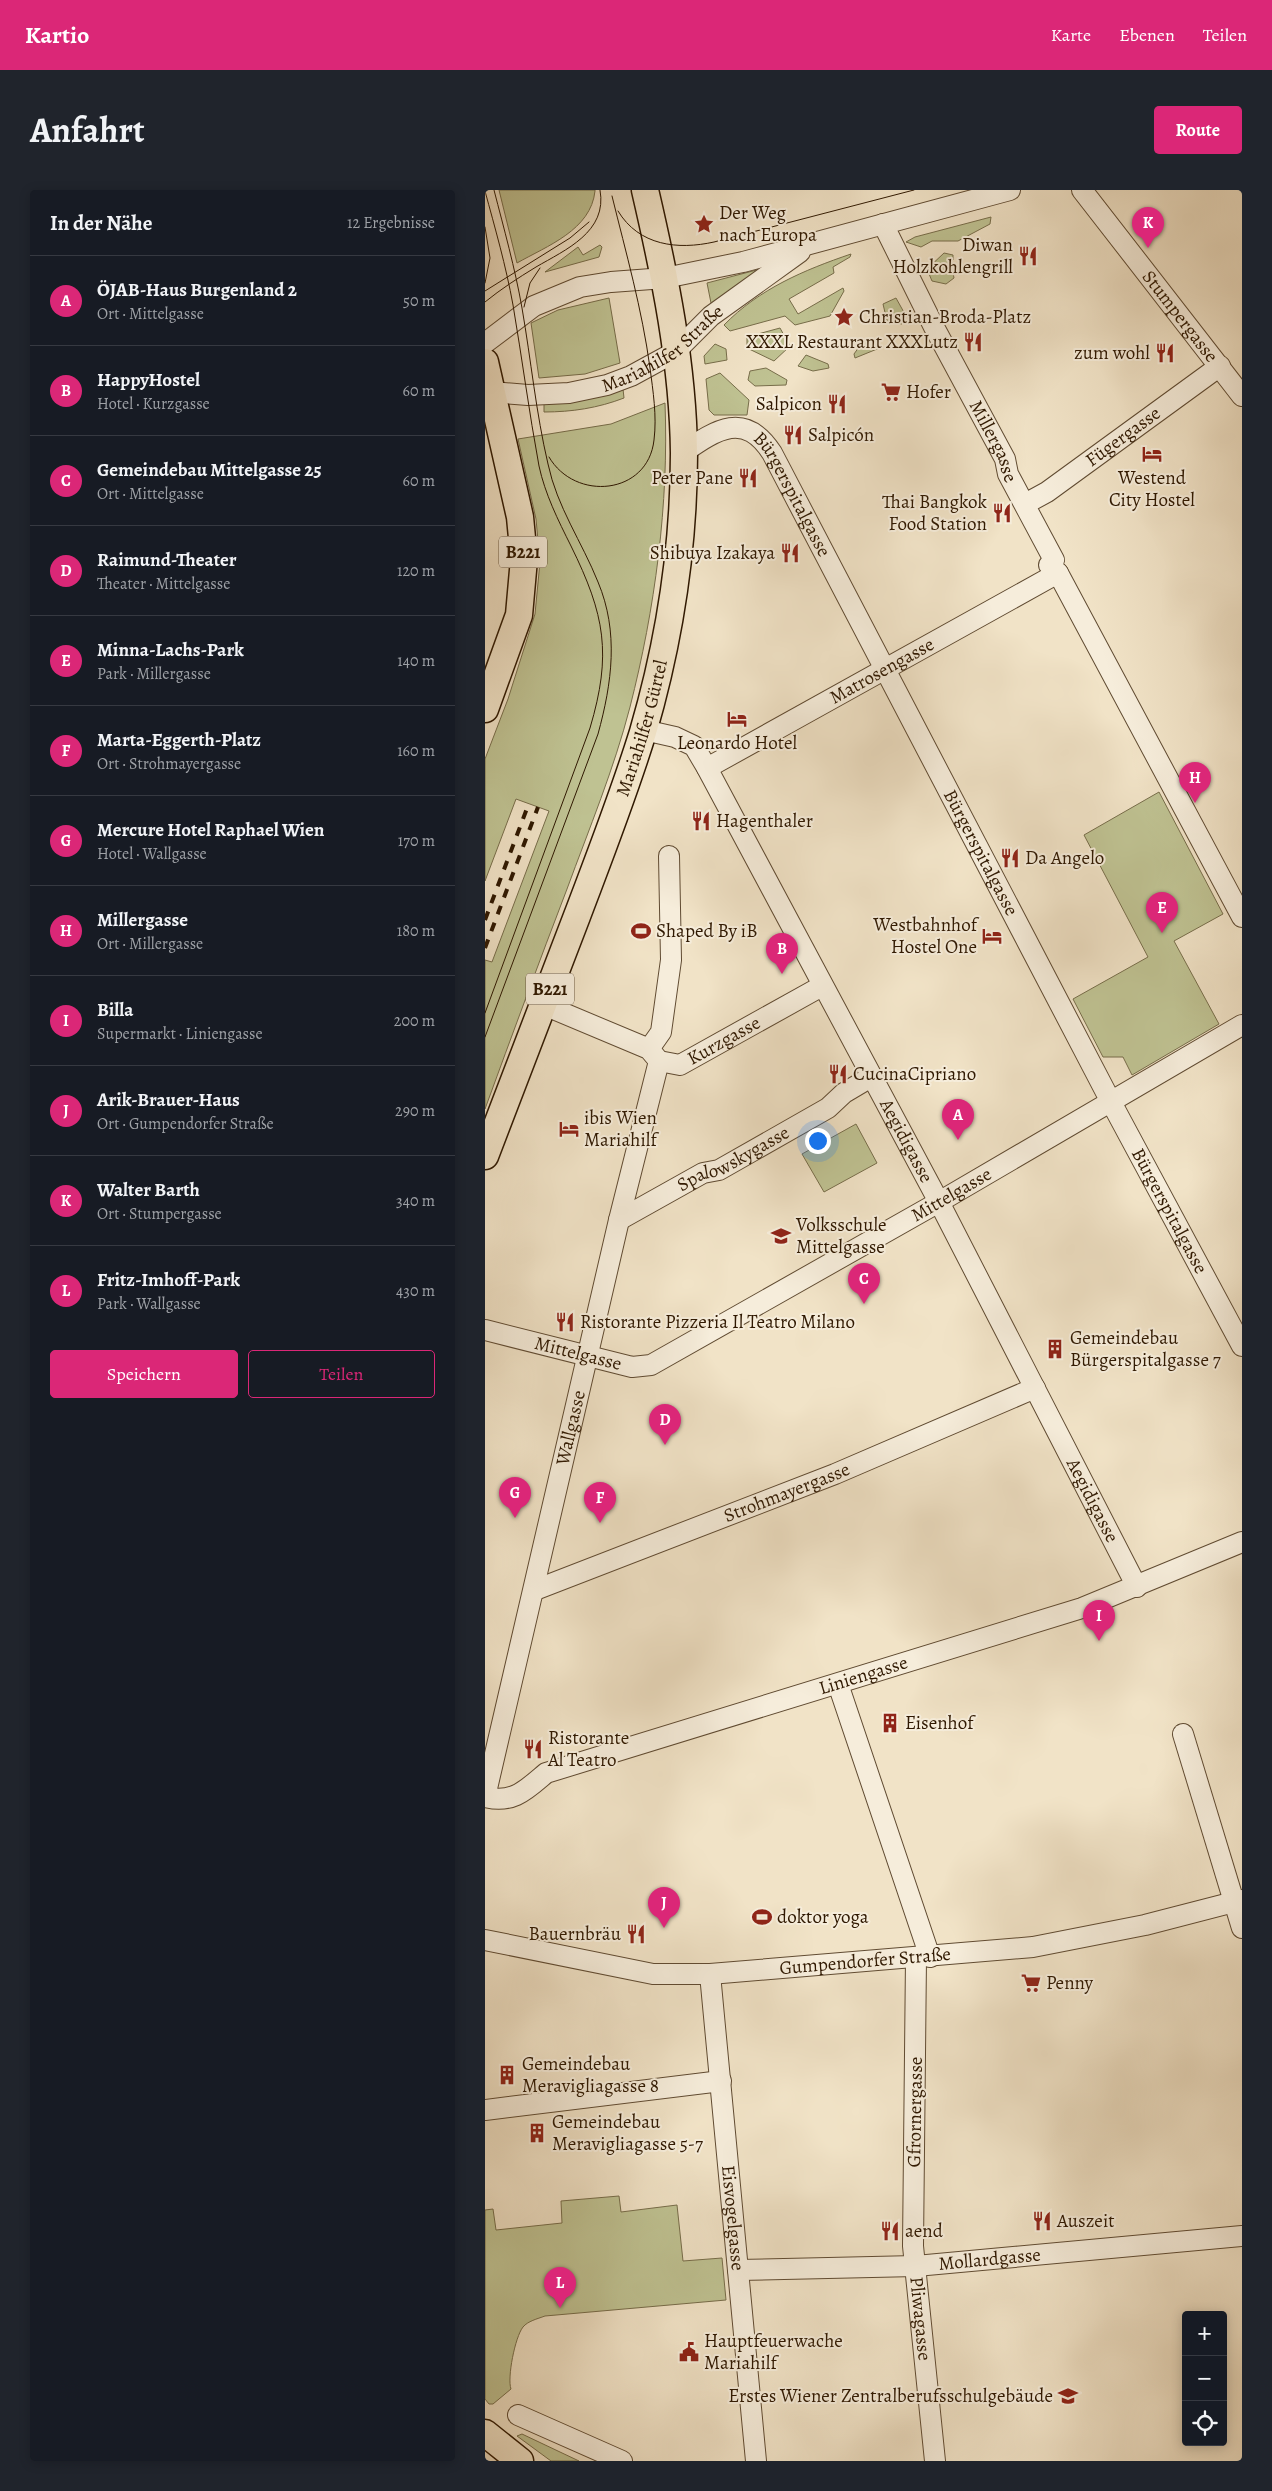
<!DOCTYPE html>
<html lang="de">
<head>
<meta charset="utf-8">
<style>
  :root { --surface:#171b24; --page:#20242c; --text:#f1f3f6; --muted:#9ea1a6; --line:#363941; --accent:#db2777 }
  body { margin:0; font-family:Alegreya,serif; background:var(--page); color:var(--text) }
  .controls { position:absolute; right:15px; bottom:15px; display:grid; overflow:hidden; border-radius:5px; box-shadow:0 2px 12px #0003 }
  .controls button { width:45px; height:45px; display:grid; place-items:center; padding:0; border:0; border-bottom:1px solid var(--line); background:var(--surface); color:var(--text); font:25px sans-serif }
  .you { position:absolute; left:332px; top:950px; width:18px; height:18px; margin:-12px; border:4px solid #fff; border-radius:50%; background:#1a73e8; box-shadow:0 0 0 8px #1a73e833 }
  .badge { display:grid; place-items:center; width:32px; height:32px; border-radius:50%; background:var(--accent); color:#fff; font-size:16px; font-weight:700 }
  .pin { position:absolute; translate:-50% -41px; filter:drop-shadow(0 1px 2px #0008) }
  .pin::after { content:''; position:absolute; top:26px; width:18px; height:15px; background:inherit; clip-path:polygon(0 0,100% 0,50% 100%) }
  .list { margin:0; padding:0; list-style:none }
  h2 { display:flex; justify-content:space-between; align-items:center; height:65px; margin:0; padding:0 20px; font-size:21px }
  h2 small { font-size:16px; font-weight:400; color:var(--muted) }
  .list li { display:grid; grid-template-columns:32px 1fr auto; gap:15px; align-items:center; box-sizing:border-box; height:90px; padding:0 20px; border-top:1px solid var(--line) }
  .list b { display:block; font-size:19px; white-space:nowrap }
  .list p { margin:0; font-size:16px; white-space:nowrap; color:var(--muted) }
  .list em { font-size:16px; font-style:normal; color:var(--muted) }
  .actions { display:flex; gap:10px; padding:15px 20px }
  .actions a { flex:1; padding:11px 0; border:1px solid var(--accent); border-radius:5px; text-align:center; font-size:18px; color:var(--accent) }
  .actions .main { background:var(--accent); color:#fff }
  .icon { flex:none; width:28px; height:28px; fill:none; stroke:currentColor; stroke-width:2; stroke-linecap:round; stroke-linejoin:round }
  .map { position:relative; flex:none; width:757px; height:2271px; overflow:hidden; border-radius:5px }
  header { display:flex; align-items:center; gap:30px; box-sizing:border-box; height:70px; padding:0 25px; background:var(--accent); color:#fff }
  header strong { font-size:24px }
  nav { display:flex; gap:28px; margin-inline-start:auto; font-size:18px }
  .intro { display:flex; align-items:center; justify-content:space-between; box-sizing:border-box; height:120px; padding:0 30px }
  h1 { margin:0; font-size:35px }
  .button { padding:12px 22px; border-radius:5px; background:var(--accent); color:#fff; font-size:18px; font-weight:700 }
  main { display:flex; gap:30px; padding:0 30px }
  aside { flex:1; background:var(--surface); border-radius:5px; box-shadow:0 2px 12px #0003 }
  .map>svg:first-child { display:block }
</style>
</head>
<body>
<header>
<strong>Kartio</strong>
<nav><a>Karte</a><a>Ebenen</a><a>Teilen</a></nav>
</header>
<div class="intro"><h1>Anfahrt</h1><a class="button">Route</a></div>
<main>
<aside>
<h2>In der Nähe<small>12 Ergebnisse</small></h2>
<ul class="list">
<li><span class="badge">A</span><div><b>ÖJAB-Haus Burgenland 2</b><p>Ort · Mittelgasse</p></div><em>50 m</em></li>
<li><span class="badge">B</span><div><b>HappyHostel</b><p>Hotel · Kurzgasse</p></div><em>60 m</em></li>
<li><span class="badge">C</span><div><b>Gemeindebau Mittelgasse 25</b><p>Ort · Mittelgasse</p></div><em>60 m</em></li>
<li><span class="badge">D</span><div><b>Raimund-Theater</b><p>Theater · Mittelgasse</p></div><em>120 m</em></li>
<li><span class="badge">E</span><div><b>Minna-Lachs-Park</b><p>Park · Millergasse</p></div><em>140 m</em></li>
<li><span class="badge">F</span><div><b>Marta-Eggerth-Platz</b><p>Ort · Strohmayergasse</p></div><em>160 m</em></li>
<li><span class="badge">G</span><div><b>Mercure Hotel Raphael Wien</b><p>Hotel · Wallgasse</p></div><em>170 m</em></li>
<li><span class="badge">H</span><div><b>Millergasse</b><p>Ort · Millergasse</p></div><em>180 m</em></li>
<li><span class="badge">I</span><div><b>Billa</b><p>Supermarkt · Liniengasse</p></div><em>200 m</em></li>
<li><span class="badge">J</span><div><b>Arik-Brauer-Haus</b><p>Ort · Gumpendorfer Straße</p></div><em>290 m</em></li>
<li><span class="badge">K</span><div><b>Walter Barth</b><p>Ort · Stumpergasse</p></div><em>340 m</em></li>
<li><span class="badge">L</span><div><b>Fritz-Imhoff-Park</b><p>Park · Wallgasse</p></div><em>430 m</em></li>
</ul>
<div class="actions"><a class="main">Speichern</a><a>Teilen</a></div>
</aside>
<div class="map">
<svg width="757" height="2271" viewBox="0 0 757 2271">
  <rect width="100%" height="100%" fill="#f1e3c7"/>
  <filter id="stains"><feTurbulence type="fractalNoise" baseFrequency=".004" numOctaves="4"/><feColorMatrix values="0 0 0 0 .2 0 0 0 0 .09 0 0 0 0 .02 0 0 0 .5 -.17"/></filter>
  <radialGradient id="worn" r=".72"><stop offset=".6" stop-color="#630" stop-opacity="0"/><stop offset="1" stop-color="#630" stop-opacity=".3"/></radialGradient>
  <path fill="#bfc292" stroke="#776d4a" d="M14,0h96v1c-4,39 -48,55 -78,72z
    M506,27l-1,7 -32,17h-26l-11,6 -15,-5 9,-5z
    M115,55l2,2 -3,10 -54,15 33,-25 5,8z
    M459,63l9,2v5l-2,2 3,16 -8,6 -14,-3 -5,-12z
    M366,64l-1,3 -17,10 1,6 -45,26 9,15 45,-26 1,3 -14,25 -35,9 -10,-9 -55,15 -6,-6c35,-36 80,-55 127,-71z
    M283,77l-56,41 -5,-25z
    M124,108l11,65 -35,11 -46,4 -8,-55 27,-13z
    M411,108l10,18 -4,8 -15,-3 -4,-17z
    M295,138l10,18 -16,15 -27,-13v-11z
    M379,150l18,7 -27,11 -1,-4z
    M230,154l11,5 1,11 -22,4 -1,-8z
    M321,165l22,9 1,4 -16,3 -15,-5z
    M281,178l21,12 -1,5 -31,1 -7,-6 2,-9z
    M235,183l29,27 -2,15h-33l-5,-5 -3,-31z
    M138,199l1,9c-26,10 -52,14 -80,14v-8z
    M180,213c4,101 -10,206 -35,304 -16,62 -41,122 -63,182 -28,73 -55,146 -82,220v-149l7,2 57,-151 -33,-12 -31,82v-122l23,-60 27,-85 5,-52 -4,-43 -18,-80 93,-15z
    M674,602l64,122 -49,27 45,83 -87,51 -9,-18h-20l-30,-58 75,-42 -64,-122z
    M371,934l21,39 -53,29 -22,-38z
    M134,2006l2,16 56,-7 6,56 39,-3 4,42 -181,16c-8,3 -17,5 -22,11 -8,10 -16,51 -12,62l-18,15h-4l-4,-5v-189l8,-1 3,21 66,-7 -1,-22z
    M37,2244l57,27h-28l-34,-25z"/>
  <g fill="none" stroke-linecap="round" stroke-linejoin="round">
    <defs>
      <g id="minor">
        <path id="s1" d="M597,0l160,206"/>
        <path id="s2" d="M398,34l51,103 71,132 3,15 46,86 -5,5 9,8 184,344"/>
        <path d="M0,153l49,-37 46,-19 31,-5 54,-4 78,-16 267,-72"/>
        <path id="s3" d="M6,202l37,3 41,-2 38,-8 24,-9 44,-24 36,-36 89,-64"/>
        <path id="s4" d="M199,262c33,-23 61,-41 88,1l339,649 131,244"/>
        <path id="s5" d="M540,314l22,-12 173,-126"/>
        <path id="s6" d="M159,540l31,7 19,9 13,22 232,434 198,385"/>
        <path id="s7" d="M222,578l351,-195"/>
        <path id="s8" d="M59,815l105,44 10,12 21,4 142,-79"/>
        <path d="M164,859l12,-17 10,-72 -2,-104"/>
        <path id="s9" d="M134,1030l84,-47 16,-3 109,-62 16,-15 27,-16"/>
        <path id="s10" d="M0,1140l147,37 19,-2 288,-163 303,-177"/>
        <path id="s11" d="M50,1400l300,-116 200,-86"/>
        <path d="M353,1494l92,273"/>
        <path d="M698,1544l59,194"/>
        <path id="s12" d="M0,1607c28,7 41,-7 61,-24l536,-165 160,-66"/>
        <path id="s13" d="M0,1607l134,-577 40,-159"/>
        <path id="s14" d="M0,1750l168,34h57l323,-27 112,-22 97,-25"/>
        <path id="s15" d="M431,1768l-3,288 22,215"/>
        <path id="s16" d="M225,1784l46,487"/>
        <path d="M0,1920l236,-29"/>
        <path id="s17" d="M253,2080l178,-4 326,-30"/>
        <path d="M33,2225l104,46"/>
      </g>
      <g id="major">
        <path d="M0,172l35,155 4,42 -5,56 -34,94"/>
        <path id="s18" d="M0,966c31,-80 62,-160 92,-240 23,-61 47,-122 66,-184 26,-89 41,-186 41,-279 -1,-89 -19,-177 -39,-263"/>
        <path d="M0,2243l35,28"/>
      </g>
    </defs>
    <use href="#minor" stroke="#604b32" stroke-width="22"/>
    <use href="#major" stroke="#2f1801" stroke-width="29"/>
    <use href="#minor" stroke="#f6eddb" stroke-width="20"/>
    <use href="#major" stroke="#f1e3c7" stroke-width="26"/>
    <path stroke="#2f1801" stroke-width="1" d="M0,1c10,37 21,75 28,114 9,53 16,107 26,161 6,28 19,54 32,80 34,69 41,108 19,182l-105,285
      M133,21c21,35 60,39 96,31l200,-52
      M0,37l5,31 -5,25
      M0,101l85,-53 19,-16
      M0,112c16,-13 33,-24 51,-35 29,-17 72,-35 64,-77
      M39,117l6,-24 10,-15
      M64,267c26,45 99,38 105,-17 3,-24 -1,-49 -4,-72 -8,-59 -24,-115 -38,-172
      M0,847l113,-303c14,-51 21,-102 0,-152 -16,-40 -41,-75 -50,-118 -12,-51 -17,-104 -26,-156 -7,-40 -18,-79 -28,-118"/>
    <path stroke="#2f1801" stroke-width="4" stroke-dasharray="9 9" stroke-linecap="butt" d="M0,730l44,-117
      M0,758l53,-141"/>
  </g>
  <defs>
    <symbol id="sight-bare" viewBox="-9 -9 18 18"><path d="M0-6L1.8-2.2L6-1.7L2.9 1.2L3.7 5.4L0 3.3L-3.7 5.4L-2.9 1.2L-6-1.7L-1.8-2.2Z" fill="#8f2418" stroke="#f6eddb" stroke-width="2.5" paint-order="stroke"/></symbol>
    <symbol id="restaurant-bare" viewBox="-9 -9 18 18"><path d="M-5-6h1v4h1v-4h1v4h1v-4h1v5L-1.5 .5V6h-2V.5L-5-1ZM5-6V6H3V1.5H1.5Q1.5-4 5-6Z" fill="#8f2418" stroke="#f6eddb" stroke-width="2.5" paint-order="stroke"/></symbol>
    <symbol id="supermarket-bare" viewBox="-9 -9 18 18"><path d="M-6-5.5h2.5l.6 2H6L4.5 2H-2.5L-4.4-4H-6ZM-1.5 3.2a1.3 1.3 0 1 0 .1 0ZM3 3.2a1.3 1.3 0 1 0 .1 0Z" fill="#8f2418" stroke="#f6eddb" stroke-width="2.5" paint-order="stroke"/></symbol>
    <symbol id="hotel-bare" viewBox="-9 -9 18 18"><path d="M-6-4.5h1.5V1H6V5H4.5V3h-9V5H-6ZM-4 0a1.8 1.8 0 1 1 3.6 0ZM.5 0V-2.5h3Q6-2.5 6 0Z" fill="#8f2418" stroke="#f6eddb" stroke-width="2.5" paint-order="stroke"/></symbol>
    <symbol id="stadium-bare" viewBox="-9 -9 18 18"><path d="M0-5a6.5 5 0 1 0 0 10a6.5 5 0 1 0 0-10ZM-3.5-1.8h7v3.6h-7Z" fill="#8f2418" stroke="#f6eddb" stroke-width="2.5" paint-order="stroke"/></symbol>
    <symbol id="school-bare" viewBox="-9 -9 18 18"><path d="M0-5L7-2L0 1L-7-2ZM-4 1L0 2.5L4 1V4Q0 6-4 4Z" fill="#8f2418" stroke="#f6eddb" stroke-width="2.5" paint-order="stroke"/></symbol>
    <symbol id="building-bare" viewBox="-9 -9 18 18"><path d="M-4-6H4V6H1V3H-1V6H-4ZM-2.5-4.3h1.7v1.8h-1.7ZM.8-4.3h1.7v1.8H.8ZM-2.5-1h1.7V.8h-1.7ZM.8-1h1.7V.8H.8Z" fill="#8f2418" stroke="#f6eddb" stroke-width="2.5" paint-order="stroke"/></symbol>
    <symbol id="civic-bare" viewBox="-9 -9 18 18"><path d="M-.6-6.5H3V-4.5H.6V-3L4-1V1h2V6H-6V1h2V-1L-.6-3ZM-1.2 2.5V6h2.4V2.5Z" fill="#8f2418" stroke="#f6eddb" stroke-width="2.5" paint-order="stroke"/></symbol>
  </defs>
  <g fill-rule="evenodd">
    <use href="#sight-bare" x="205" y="20" width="28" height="28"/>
    <use href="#restaurant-bare" x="529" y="52" width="28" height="28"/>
    <use href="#sight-bare" x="345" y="113" width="28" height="28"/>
    <use href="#restaurant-bare" x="474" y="138" width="28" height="28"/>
    <use href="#restaurant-bare" x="666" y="149" width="28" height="28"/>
    <use href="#supermarket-bare" x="392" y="188" width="28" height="28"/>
    <use href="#restaurant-bare" x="338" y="200" width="28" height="28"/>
    <use href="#restaurant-bare" x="294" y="231" width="28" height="28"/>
    <use href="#hotel-bare" x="653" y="250" width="28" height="28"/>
    <use href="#restaurant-bare" x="249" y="274" width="28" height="28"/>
    <use href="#restaurant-bare" x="503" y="309" width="28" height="28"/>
    <use href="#restaurant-bare" x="291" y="349" width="28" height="28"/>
    <use href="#hotel-bare" x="238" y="515" width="28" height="28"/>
    <use href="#restaurant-bare" x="202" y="617" width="28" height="28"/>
    <use href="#restaurant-bare" x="511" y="654" width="28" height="28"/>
    <use href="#stadium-bare" x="142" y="727" width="28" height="28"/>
    <use href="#hotel-bare" x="493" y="732" width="28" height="28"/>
    <use href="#restaurant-bare" x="339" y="870" width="28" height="28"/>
    <use href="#hotel-bare" x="70" y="925" width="28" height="28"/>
    <use href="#school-bare" x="282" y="1032" width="28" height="28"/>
    <use href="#restaurant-bare" x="66" y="1118" width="28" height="28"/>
    <use href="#building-bare" x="556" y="1145" width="28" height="28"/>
    <use href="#building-bare" x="391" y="1519" width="28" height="28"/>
    <use href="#restaurant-bare" x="34" y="1545" width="28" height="28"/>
    <use href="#stadium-bare" x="263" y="1713" width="28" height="28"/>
    <use href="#restaurant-bare" x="137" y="1730" width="28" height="28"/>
    <use href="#supermarket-bare" x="532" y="1779" width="28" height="28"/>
    <use href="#building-bare" x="8" y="1871" width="28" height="28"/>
    <use href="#building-bare" x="38" y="1929" width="28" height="28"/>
    <use href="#restaurant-bare" x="543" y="2017" width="28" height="28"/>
    <use href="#restaurant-bare" x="391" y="2027" width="28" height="28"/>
    <use href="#civic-bare" x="190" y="2148" width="28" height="28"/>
    <use href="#school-bare" x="569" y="2192" width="28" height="28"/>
  </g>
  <g text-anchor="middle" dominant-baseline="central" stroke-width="4" stroke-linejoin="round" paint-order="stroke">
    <g fill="#f6eddb" stroke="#6b5842" stroke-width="1">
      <rect x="14" y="346.5" width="48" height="31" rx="4"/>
      <rect x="41" y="783.5" width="48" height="31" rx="4"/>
    </g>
    <g font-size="18" font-weight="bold" fill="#2f1801">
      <text x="38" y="362">B221</text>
      <text x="65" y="799">B221</text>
    </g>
    <g font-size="19" fill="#2f1801" stroke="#f6eddb" text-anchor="start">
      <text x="234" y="23">Der Weg<tspan x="234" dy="22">nach Europa</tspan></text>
      <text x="528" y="55" text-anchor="end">Diwan<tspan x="528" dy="22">Holzkohlengrill</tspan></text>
      <text x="374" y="127">Christian-Broda-Platz</text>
      <text x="473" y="152" text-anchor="end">XXXL Restaurant XXXLutz</text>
      <text x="665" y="163" text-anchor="end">zum wohl</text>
      <text x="421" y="202">Hofer</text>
      <text x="337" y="214" text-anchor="end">Salpicon</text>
      <text x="323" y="245">Salpicón</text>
      <text x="248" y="288" text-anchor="end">Peter Pane</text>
      <text x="667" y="288" text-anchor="middle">Westend<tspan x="667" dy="22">City Hostel</tspan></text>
      <text x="502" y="312" text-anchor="end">Thai Bangkok<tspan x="502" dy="22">Food Station</tspan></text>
      <text x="290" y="363" text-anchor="end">Shibuya Izakaya</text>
      <text x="252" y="553" text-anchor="middle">Leonardo Hotel</text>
      <text x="231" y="631">Hagenthaler</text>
      <text x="540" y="668">Da Angelo</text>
      <text x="492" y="735" text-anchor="end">Westbahnhof<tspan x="492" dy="22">Hostel One</tspan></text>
      <text x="171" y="741">Shaped By iB</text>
      <text x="368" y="884">CucinaCipriano</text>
      <text x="99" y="928">ibis Wien<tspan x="99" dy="22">Mariahilf</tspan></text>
      <text x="311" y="1035">Volksschule<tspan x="311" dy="22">Mittelgasse</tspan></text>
      <text x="95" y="1132">Ristorante Pizzeria Il Teatro Milano</text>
      <text x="585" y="1148">Gemeindebau<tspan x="585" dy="22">Bürgerspitalgasse 7</tspan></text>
      <text x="420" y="1533">Eisenhof</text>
      <text x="63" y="1548">Ristorante<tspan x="63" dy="22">Al Teatro</tspan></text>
      <text x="292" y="1727">doktor yoga</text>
      <text x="136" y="1744" text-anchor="end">Bauernbräu</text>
      <text x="561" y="1793">Penny</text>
      <text x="37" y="1874">Gemeindebau<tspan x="37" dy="22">Meravigliagasse 8</tspan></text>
      <text x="67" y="1932">Gemeindebau<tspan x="67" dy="22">Meravigliagasse 5-7</tspan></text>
      <text x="572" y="2031">Auszeit</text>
      <text x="420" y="2041">aend</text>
      <text x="219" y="2151">Hauptfeuerwache<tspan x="219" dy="22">Mariahilf</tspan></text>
      <text x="568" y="2206" text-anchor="end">Erstes Wiener Zentralberufsschulgebäude</text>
    </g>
    <g font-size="19" fill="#2f1801" stroke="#f6eddb">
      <text stroke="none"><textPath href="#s1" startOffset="160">Stumpergasse</textPath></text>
      <text stroke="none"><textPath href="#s3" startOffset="184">Mariahilfer Straße</textPath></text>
      <text stroke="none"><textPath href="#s5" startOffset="119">Fügergasse</textPath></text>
      <text stroke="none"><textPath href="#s2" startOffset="244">Millergasse</textPath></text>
      <text stroke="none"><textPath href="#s4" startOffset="150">Bürgerspitalgasse</textPath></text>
      <text stroke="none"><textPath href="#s7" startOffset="200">Matrosengasse</textPath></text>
      <text stroke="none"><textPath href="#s18" startOffset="456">Mariahilfer Gürtel</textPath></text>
      <text stroke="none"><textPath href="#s4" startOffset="555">Bürgerspitalgasse</textPath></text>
      <text stroke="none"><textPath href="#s8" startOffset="201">Kurzgasse</textPath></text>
      <text stroke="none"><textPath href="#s6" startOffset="501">Aegidigasse</textPath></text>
      <text stroke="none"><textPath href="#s9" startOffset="130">Spalowskygasse</textPath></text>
      <text stroke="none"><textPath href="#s10" startOffset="516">Mittelgasse</textPath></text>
      <text stroke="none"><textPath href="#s4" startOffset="960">Bürgerspitalgasse</textPath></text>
      <text stroke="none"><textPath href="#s10" startOffset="96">Mittelgasse</textPath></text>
      <text stroke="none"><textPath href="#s13" startOffset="379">Wallgasse</textPath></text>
      <text stroke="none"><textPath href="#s11" startOffset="270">Strohmayergasse</textPath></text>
      <text stroke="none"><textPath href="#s6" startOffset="906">Aegidigasse</textPath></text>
      <text stroke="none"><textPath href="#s12" startOffset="401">Liniengasse</textPath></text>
      <text stroke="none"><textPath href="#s14" startOffset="384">Gumpendorfer Straße</textPath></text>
      <text transform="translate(430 1922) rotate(-89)">Gfrornergasse</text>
      <text stroke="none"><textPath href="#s16" startOffset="245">Eisvogelgasse</textPath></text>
      <text stroke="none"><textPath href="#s17" startOffset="252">Mollardgasse</textPath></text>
      <text stroke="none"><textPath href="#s15" startOffset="361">Pliwagasse</textPath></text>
    </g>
  </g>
  <rect width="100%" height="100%" filter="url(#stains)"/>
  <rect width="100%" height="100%" fill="url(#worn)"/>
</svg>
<div class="controls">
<button>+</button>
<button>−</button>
<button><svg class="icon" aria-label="locate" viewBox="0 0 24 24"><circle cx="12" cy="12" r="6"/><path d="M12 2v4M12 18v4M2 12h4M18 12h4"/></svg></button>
</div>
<div class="you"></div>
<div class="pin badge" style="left:473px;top:950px">A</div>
<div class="pin badge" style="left:297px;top:784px">B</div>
<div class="pin badge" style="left:379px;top:1114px">C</div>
<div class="pin badge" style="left:180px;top:1255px">D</div>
<div class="pin badge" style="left:677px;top:743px">E</div>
<div class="pin badge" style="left:115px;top:1333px">F</div>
<div class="pin badge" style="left:30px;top:1328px">G</div>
<div class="pin badge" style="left:710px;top:613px">H</div>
<div class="pin badge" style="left:614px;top:1451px">I</div>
<div class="pin badge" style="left:179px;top:1738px">J</div>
<div class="pin badge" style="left:663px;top:58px">K</div>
<div class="pin badge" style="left:75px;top:2118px">L</div>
</div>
</main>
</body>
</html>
